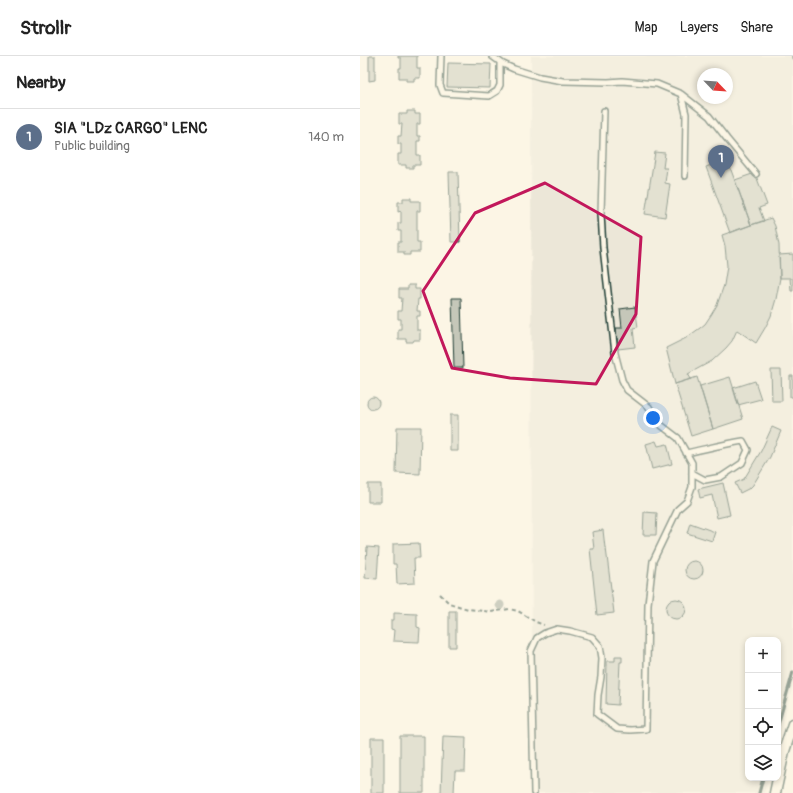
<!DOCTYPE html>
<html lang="en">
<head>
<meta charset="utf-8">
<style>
  :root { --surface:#fff; --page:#f2f2f2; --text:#222; --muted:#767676; --line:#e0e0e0; --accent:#0b8043 }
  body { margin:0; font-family:Pangolin,sans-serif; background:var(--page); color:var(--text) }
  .controls { position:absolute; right:12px; bottom:12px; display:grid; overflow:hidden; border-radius:8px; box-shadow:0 2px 6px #0003 }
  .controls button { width:36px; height:36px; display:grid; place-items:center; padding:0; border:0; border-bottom:1px solid var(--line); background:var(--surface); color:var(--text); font:20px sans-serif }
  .compass { position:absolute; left:337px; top:12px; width:36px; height:36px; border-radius:50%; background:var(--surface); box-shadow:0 2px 6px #0003; rotate:115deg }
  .you { position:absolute; left:293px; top:362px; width:14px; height:14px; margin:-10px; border:3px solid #fff; border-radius:50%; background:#1a73e8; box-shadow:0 0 0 6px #1a73e833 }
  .badge { display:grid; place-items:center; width:26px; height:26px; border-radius:50%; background:var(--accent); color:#fff; font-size:13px; font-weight:700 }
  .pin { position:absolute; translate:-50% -33px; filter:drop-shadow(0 1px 2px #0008) }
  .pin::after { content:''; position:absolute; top:21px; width:14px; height:12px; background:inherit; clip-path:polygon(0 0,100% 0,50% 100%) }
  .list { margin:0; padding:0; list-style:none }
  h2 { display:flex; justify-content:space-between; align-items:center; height:52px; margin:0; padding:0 16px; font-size:17px }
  h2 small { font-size:13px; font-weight:400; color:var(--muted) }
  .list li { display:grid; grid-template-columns:26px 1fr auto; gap:12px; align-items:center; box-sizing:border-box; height:56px; padding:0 16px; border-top:1px solid var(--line) }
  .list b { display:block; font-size:15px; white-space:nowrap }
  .list p { margin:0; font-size:13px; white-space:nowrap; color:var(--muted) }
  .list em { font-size:13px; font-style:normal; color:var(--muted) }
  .icon { flex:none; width:22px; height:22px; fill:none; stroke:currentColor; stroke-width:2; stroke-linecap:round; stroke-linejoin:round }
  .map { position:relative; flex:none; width:433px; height:737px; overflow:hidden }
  header { display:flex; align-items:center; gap:24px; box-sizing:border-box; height:56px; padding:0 20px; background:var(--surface); border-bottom:1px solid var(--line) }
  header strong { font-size:19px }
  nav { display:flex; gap:22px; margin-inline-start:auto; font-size:14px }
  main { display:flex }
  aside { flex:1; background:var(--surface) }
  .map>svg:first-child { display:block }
</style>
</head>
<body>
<header>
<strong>Strollr</strong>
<nav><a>Map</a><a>Layers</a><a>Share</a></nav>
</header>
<main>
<aside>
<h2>Nearby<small></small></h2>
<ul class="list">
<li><span class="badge" style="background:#5c6f8a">1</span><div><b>SIA &quot;LDz CARGO&quot; LENC</b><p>Public building</p></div><em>140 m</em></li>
</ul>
</aside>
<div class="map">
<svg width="433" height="737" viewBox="0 0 433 737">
  <rect width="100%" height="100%" fill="#fcf5e5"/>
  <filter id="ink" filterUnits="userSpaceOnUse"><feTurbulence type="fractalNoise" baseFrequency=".025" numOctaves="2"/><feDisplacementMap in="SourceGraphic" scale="8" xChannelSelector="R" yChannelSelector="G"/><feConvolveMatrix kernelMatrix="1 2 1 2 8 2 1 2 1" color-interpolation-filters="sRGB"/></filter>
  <g filter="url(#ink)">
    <path fill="#ece7d8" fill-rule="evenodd" d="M171,0h262v629l-15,56v-101h-30v138h20l-4,15h-234l2,-32zM343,18h24v24h-24z"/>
    <path fill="#c5c7b9" stroke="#1f3d34" d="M9,0h6v24l-6,1z
      M38,0h19v12h3v10h-6v3h-8v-3h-7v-10h2v-10h-3z
      M88,7l43,1 -1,24 -43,-1z
      M47,55h8v3h5v10h-3v12h3v5h-3v14h3v10h-7v3h-7v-3h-8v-11h3v-10h-3v-8h3l1,-12h-3v-10h8z
      M295,96l10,1 -2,15h4l-2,15 5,1 -5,33 -20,-3z
      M367,103l24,66 -21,8 -24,-66z
      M89,116h9l2,70h-9z
      M395,117l12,32 -8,3 5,13 -13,4 -16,-45z
      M43,142h8v3h9v10h-3v31h3v10h-10v3h-6v-3h-6v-10h3v-11h-3v-8h3v-12l-3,1v-10h5z
      M411,162l4,8 4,19 1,33 -4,21 -5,17 -6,12 -9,15 -19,-13 -5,11 -6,7 -14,13 -24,13 3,5 -16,5 -9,-36 20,-10 14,-10 5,-4 6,-9 6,-10 7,-20 3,-19 -2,-20 -3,-11z
      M433,198v37h-2l-1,-13h-10l-1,-23z
      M48,229h7v4h5v10h-2l-1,12h3v5h-3v14h3v10h-6l-1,2h-7v-3h-8v-10h3v-10h-3v-8h3l1,-13h-3v-9h9z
      M92,242h9l2,70h-9z
      M275,251l3,20 -5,1 2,19 -17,2 -2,-21h6l-2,-19z
      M411,314h10l1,31h-10z
      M430,320h3v21h-3z
      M337,321l16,52 -22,7 -16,-52z
      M370,321l13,42 -30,10 -13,-43z
      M395,325l6,18 -23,6 -5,-17z
      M7 347a6 6 0 1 1 12 0a6 6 0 1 1-12 0Z
      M90,359h8v36h-8z
      M37,371h24l-1,47 -24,-1z
      M412,371l9,4 -11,26 -17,28 -3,3 -10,5 -5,-10 9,-4 17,-28z
      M296,385l2,5 9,-2 5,20 -20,5 -6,-25z
      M363,427l7,32 -13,3 -5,-23 -12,3 -2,-9z
      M8,428h13v18h-13z
      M284,456l13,1 -1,22h-13z
      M330,467l25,9 -3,9 -25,-8z
      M243,474l2,18h1l8,65 -17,2 -7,-66h4l-2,-17z
      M59,487l1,15h-6l1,25 -18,1 -1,-20h-3v-20z
      M7,491l12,1 -2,31 -12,-1z
      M325 514a9 9 0 1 1 18 0a9 9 0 1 1-18 0Z
      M306 553a10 10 0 1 1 20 0a10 10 0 1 1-20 0Z
      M89,555h7v36h-7z
      M34,557l23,1v13l3,1 -1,14 -26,-1 1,-11 -3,-1v-9h3z
      M255,600h7v6h-2l-2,43 -12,-1 1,-43h8z
      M40,680h24v57h-24z
      M83,680l23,1 -1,34h-10l-1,22h-13z
      M11,682h13v55h-13z"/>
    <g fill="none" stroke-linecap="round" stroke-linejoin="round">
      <defs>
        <path id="lane" d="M81,0l-1,29 3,8 46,3 8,-5 3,-6v-23
          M132,0l11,8 11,5 26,8 23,4 45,1 14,-1 35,3 24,10 5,20 -1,62
          M321,38l28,22 18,23 29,35
          M326,397c19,-4 38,-9 57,-12l5,9 -6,13 -21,14 -16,3 -13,-7
          M174,737l-3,-142 6,-13 8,-5 12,-4 13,2 22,6 8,9 2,12 -1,19 -3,18 -1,19 20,15 13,1 16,-1 2,-125 5,-43 25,-52 9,-8 5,-14v-24l-14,-25 -21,-16 -8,-15 -22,-17 -5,-10 -7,-27 -12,-105 -2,-35 3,-102"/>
        <path id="street" d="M415,737l9,-42 9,-27"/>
      </defs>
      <use href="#lane" stroke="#1f3d34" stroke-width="8"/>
      <use href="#street" stroke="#1f3d34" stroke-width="13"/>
      <path stroke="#1f3d34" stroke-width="2" stroke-dasharray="4 3" stroke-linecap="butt" d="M80,538l9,9 19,6 23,3 18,-3 9,2 18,11 8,3"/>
      <use href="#lane" stroke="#fcf5e5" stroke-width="5"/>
      <use href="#street" stroke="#fcf5e5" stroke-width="10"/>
      <path stroke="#1f3d34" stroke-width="3" d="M433,0v2
        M418,669l15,-53
        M399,737l4,-15"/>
    </g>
    <circle fill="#97a194" cx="140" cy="549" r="4.5"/>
  </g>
  <path d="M0 0H433V737H0ZM185,127l96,54 -5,77 -40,70 -86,-6 -58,-10 -29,-77 52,-78z" fill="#fcf5e5" fill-opacity=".55" fill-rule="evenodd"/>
  <path fill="none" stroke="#c2185b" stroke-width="3" stroke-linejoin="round" d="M185,127l96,54 -5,77 -40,70 -86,-6 -58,-10 -29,-77 52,-78z"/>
</svg>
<div class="controls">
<button>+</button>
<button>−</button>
<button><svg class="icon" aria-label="locate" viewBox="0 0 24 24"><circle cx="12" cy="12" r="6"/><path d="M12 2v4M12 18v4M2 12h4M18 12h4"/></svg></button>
<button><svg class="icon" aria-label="layers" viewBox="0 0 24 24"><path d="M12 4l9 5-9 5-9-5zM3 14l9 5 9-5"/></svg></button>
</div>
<svg class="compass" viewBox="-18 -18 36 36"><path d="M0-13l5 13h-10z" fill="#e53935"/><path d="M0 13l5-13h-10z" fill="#767676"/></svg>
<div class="you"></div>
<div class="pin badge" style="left:361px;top:122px;background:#5c6f8a">1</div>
</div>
</main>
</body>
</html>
